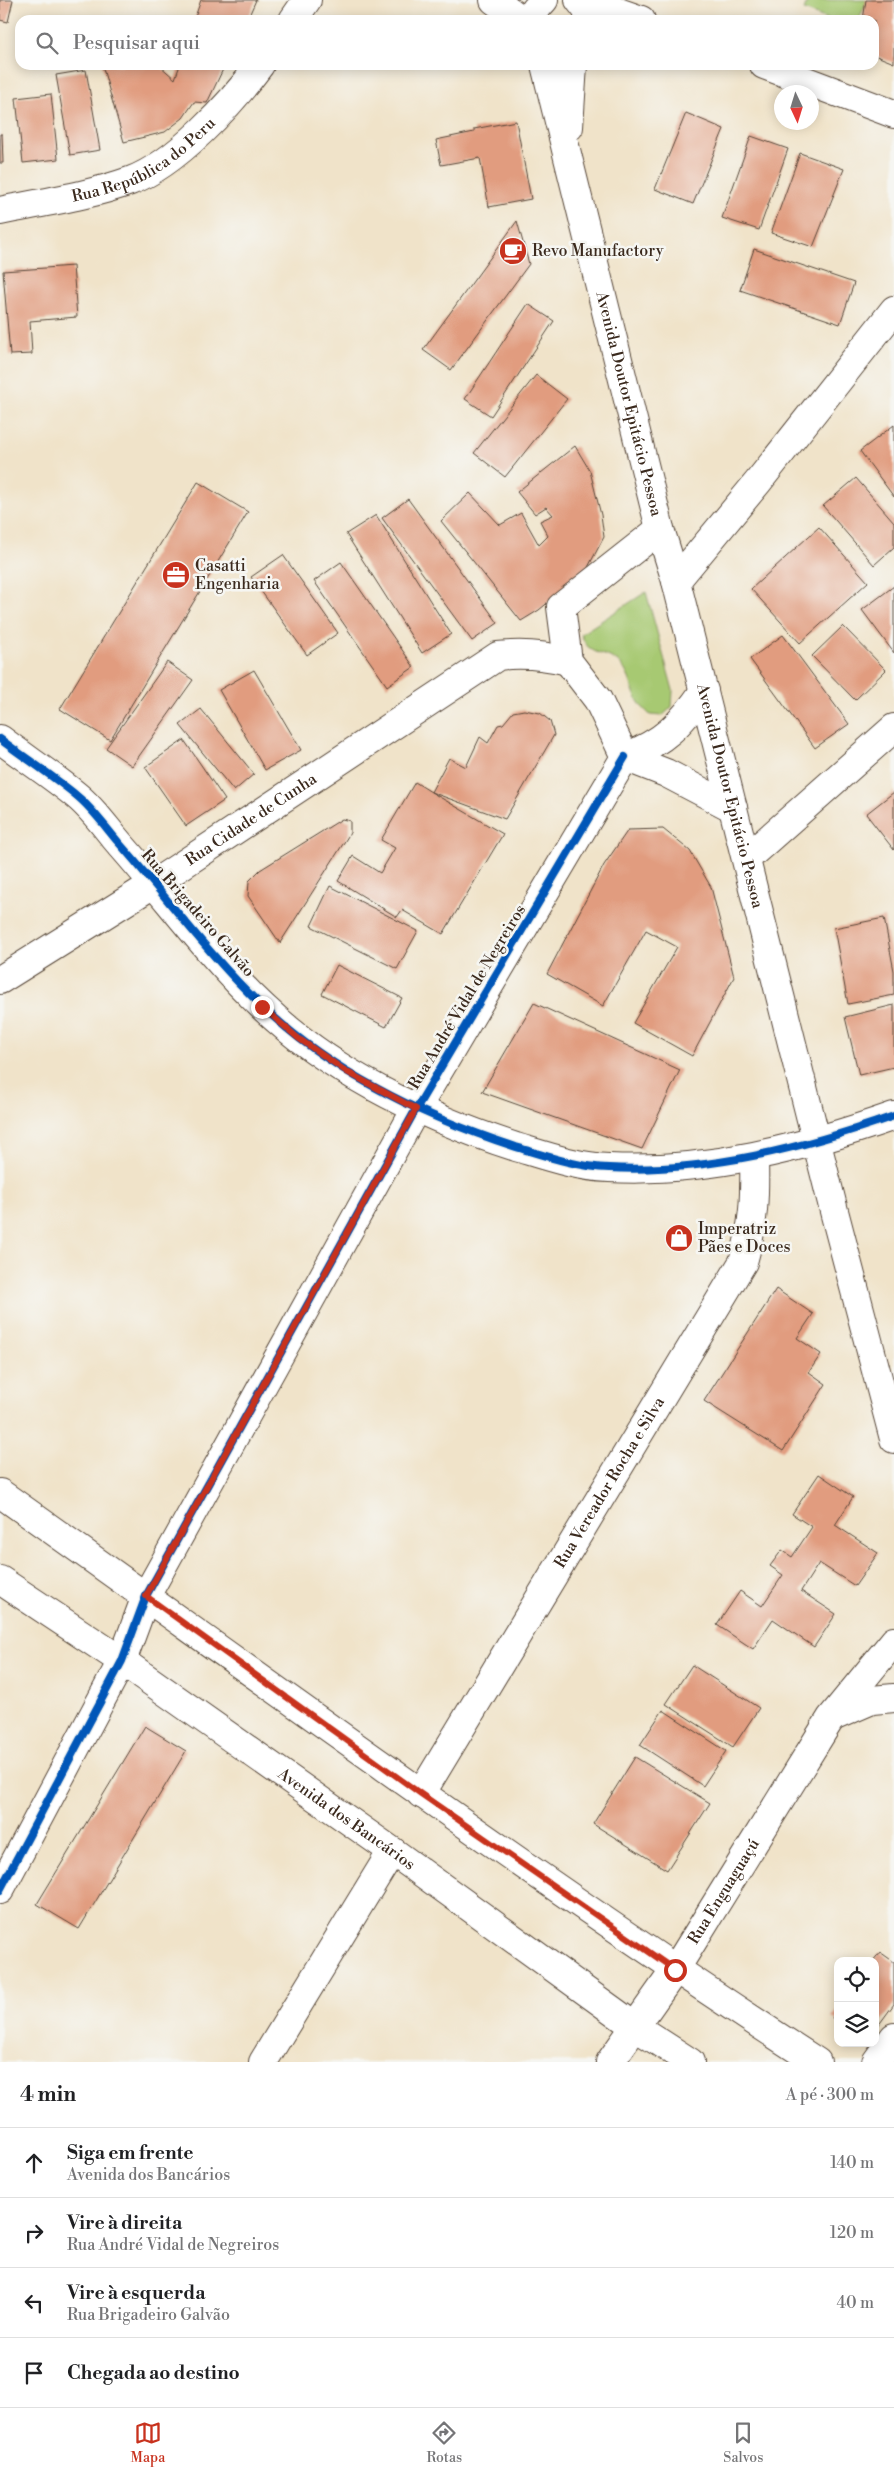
<!DOCTYPE html>
<html lang="pt">
<head>
<meta charset="utf-8">
<style>
  :root { --surface:#fff; --page:#f6f6f6; --text:#202124; --muted:#757577; --line:#e0e0e0; --accent:#c8321e }
  body { margin:0; font-family:"Libre Bodoni",serif; background:var(--page); color:var(--text) }
  .controls { position:absolute; right:15px; bottom:15px; display:grid; overflow:hidden; border-radius:10px; box-shadow:0 2px 12px #0003 }
  .controls button { width:45px; height:45px; display:grid; place-items:center; padding:0; border:0; border-bottom:1px solid var(--line); background:var(--surface); color:var(--text); font:25px sans-serif }
  .compass { position:absolute; left:774px; top:85px; width:45px; height:45px; border-radius:50%; background:var(--surface); box-shadow:0 2px 12px #0003; rotate:176deg }
  .stop { position:absolute; width:15px; height:15px; margin:-11px; border:4px solid #c8321e; border-radius:50%; background:#fff }
  .stop.end { background:#c8321e; border-color:#fff; box-shadow:0 1px 5px #0008 }
  .list { margin:0; padding:0; list-style:none }
  h2 { display:flex; justify-content:space-between; align-items:center; height:65px; margin:0; padding:0 20px; font-size:21px }
  h2 small { font-size:16px; font-weight:400; color:var(--muted) }
  .list li { display:grid; grid-template-columns:32px 1fr auto; gap:15px; align-items:center; box-sizing:border-box; height:70px; padding:0 20px; border-top:1px solid var(--line) }
  .list b { display:block; font-size:19px; white-space:nowrap }
  .list p { margin:0; font-size:16px; white-space:nowrap; color:var(--muted) }
  .list em { font-size:16px; font-style:normal; color:var(--muted) }
  .icon { flex:none; width:28px; height:28px; fill:none; stroke:currentColor; stroke-width:2; stroke-linecap:round; stroke-linejoin:round }
  .map { position:relative; flex:none; width:894px; height:2062px; overflow:hidden }
  .search { position:absolute; background:var(--surface); box-shadow:0 2px 12px #0003; left:15px; right:15px; top:15px; height:55px; display:flex; align-items:center; gap:12px; box-sizing:border-box; padding:0 18px; border-radius:15px; color:var(--muted); font-size:19px }
  .sheet { height:345px; background:var(--surface) }
  nav { display:flex; justify-content:space-around; align-items:center; box-sizing:border-box; height:70px; border-top:1px solid var(--line); background:var(--surface); font-size:14px; color:var(--muted) }
  nav a { display:grid; justify-items:center; gap:2px }
  nav .on { color:var(--accent) }
  .map>svg:first-child { display:block }
</style>
</head>
<body>
<div class="map">
<svg width="894" height="2062" viewBox="0 0 894 2062">
  <rect width="100%" height="100%" fill="#f6f6f2"/>
  <filter id="ink" filterUnits="userSpaceOnUse"><feTurbulence type="fractalNoise" baseFrequency=".02" numOctaves="2"/><feDisplacementMap in="SourceGraphic" scale="10" xChannelSelector="R" yChannelSelector="G"/><feConvolveMatrix kernelMatrix="1 2 1 2 8 2 1 2 1" color-interpolation-filters="sRGB"/></filter>
  <filter id="wash" filterUnits="userSpaceOnUse"><feTurbulence type="fractalNoise" baseFrequency=".0096" numOctaves="4" result="noise"/><feDisplacementMap in="SourceGraphic" scale="20" xChannelSelector="R" yChannelSelector="G"/><feGaussianBlur stdDeviation="1.12" result="paint"/><feColorMatrix in="noise" values="0 0 0 0 0 0 0 0 0 0 0 0 0 0 0 0 0 1.4 0 .05"/><feComposite in="paint" operator="in"/></filter>
  <g filter="url(#wash)">
    <rect width="100%" height="100%" fill="#f0e3c9"/>
    <path fill="#a7c972" stroke="#717a48" d="M808,0h59l-8,20h-29l-26,-10z
      M646,592l27,98 -1,17 -10,9 -12,-1c-3,-4 -8,-7 -10,-11 -9,-12 -8,-27 -19,-39 -15,-16 -32,-6 -40,-31z"/>
    <g id="blocks">
      <path fill="#e19c7f" d="M0,0h13l-5,22 -8,-2z
        M201,0h55l-9,20h-53z
        M866,0h28v63l-20,-8v-35h-11z
        M102,65h57l16,14 5,-14h45l-18,38 -13,-1 -11,16 -18,14 -41,10z
        M86,70l14,80 -30,5 -14,-80z
        M51,94l7,65 -35,4 -7,-65z
        M686,113l38,16 -31,75 -38,-15z
        M516,121l15,78 -42,8 -9,-49 -39,7 -5,-25 38,-8v-3z
        M0,134h2l1,29h-3z
        M751,136l37,13 -29,81 -37,-12z
        M800,153l44,16 -31,78 -42,-14z
        M517,221l12,43 -78,106 -28,-20z
        M754,249l100,34 -14,41 -100,-34z
        M73,266l4,51 -47,4 2,33 -22,1 -7,-84z
        M528,304l26,17 -63,95 -26,-17z
        M536,375l31,24 -62,78 -31,-24z
        M894,425v72l-34,-46z
        M575,446l15,25 11,44 3,22 -18,34 -47,39 -18,11 -80,-100 29,-28 30,32 21,-12 18,32 9,-9 -8,-15 13,-6 -7,-8 -11,7 -18,-22z
        M856,478l38,44v25l-20,18 -51,-59z
        M198,482l50,30 -138,228 -50,-31z
        M408,499l90,124 -26,18 -90,-123z
        M376,515l75,119 -29,19 -76,-119z
        M819,527l49,55 -68,61 -49,-54z
        M283,555l55,78 -31,22 -56,-78z
        M341,562l73,105 -27,19 -73,-105z
        M894,586v67l-32,-43z
        M843,626l43,44 -31,30 -43,-44z
        M783,635l66,89 -34,24 -65,-89z
        M167,662l26,18 -61,86 -26,-18z
        M254,670l47,80 -36,20 -46,-80z
        M201,709l53,65 -20,17 -54,-66z
        M524,710l16,3 10,8 4,14 -49,84 -74,-27 72,42 -60,100 -41,-24 -5,7 -59,-36 15,-25 27,17 15,-25 -14,-8 34,-58 16,10 18,-34 17,9 14,-30 8,6 10,-18 5,-1 10,-12z
        M184,740l41,60 -39,26 -41,-59z
        M894,792v58l-28,-36z
        M342,819l8,2v12l-70,110 -32,-47 1,-15 11,-11z
        M663,829l27,22 21,36 23,90 -42,79 -59,-33 44,-76 -31,-17 -43,76 -56,-32 57,-109 24,-35z
        M330,886l88,45 -21,38 -86,-43z
        M884,918l10,53v24l-46,9 -14,-76z
        M337,965l65,33 -16,29 -64,-33z
        M534,1003l146,67 -38,79 -160,-57z
        M894,1005v62l-35,8 -14,-58z
        M776,1289l37,25 -16,24 24,16 -12,18 17,12 -43,67 -79,-50z
        M819,1474l34,23 -18,28 43,28 -23,33 -36,-23 -18,28 35,23 -22,33 -41,-28 -20,30 -36,-24 23,-34 22,15 21,-31 -13,-9 12,-16 10,7 20,-30 -20,-13z
        M692,1665l67,43 -26,39 -67,-43z
        M663,1710l63,41 -23,35 -63,-41z
        M145,1726l41,25 -107,178 -42,-25z
        M635,1757l75,46 -43,67 -74,-46z
        M880,1952l14,10v42l-19,26v-69h-2z
        M838,2010v11l-6,-3z"/>
    </g>
  </g>
  <g filter="url(#ink)">
    <use href="#blocks" fill-opacity="0" stroke="#564638" stroke-width="1"/>
    <g fill="none" stroke-linecap="round" stroke-linejoin="round">
      <defs>
        <g id="street">
          <path d="M584,0l57,20"/>
          <path d="M293,20l14,-20"/>
          <path d="M764,65l130,49"/>
          <path id="s1" d="M0,211c44,-9 88,-15 130,-30 46,-17 101,-77 130,-116"/>
          <path d="M660,529l-99,78 7,54 30,39 27,57 41,16 67,35"/>
          <path d="M0,739c25,19 53,37 77,57 16,13 29,32 42,47 48,54 91,114 144,164 70,67 161,110 253,140 30,9 61,20 93,21 97,5 194,-20 285,-52"/>
          <path d="M625,757c39,-15 56,-33 79,-66"/>
          <path id="s2" d="M0,980l155,-97 343,-227c25,-3 46,-1 70,5"/>
          <path d="M835,1716l37,-16 22,-2"/>
          <path id="s3" d="M421,1794l322,-532c11,-38 12,-66 11,-105"/>
          <path d="M0,1890l122,-229 24,-65 270,-487 209,-352"/>
          <path d="M263,2062l129,-211"/>
          <path id="s4" d="M610,2062l65,-92 156,-252 63,-77"/>
          <path d="M876,2062l18,-25"/>
        </g>
        <g id="secondary">
          <path d="M494,0l28,20"/>
          <path d="M579,0l8,10 2,10"/>
          <path d="M533,20l2,-10 9,-10"/>
          <path id="s5" d="M545,65l115,464 16,52 159,634 59,224"/>
          <path d="M569,127l4,-62"/>
          <path d="M676,581l82,-99 136,-172"/>
          <path d="M747,858l147,-130"/>
          <path d="M0,1493c271,192 538,389 817,569"/>
          <path id="s6" d="M0,1580l122,81 270,190 242,175 56,36"/>
        </g>
      </defs>
      <use href="#street" stroke="#564638" stroke-width="30"/>
      <use href="#secondary" stroke="#564638" stroke-width="30"/>
      <use href="#street" stroke="#fff" stroke-width="28"/>
      <use href="#secondary" stroke="#fff" stroke-width="28"/>
      <defs>
        <path id="cycleway" d="M0,739c25,19 53,37 77,57 16,13 29,32 42,47 48,54 91,114 144,164 70,67 161,110 253,140 30,9 61,20 93,21 97,5 194,-20 285,-52
          M0,1890l122,-229 24,-65 270,-487 209,-352"/>
      </defs>
      <use href="#cycleway" stroke="#f6f6f2" stroke-width="11"/>
      <use href="#cycleway" stroke="#0057b8" stroke-width="8"/>
    </g>
  </g>
  <g fill="none" stroke-linecap="round" stroke-linejoin="round" filter="url(#ink)">
    <path stroke="#c8321e" stroke-width="6" d="M262,1007l36,31 49,34 69,37 -270,487 275,198 254,176"/>
  </g>
  <defs>
    <symbol id="cafe-disc" viewBox="-11 -11 22 22"><circle r="9.5" fill="#c8321e" stroke="#f6f6f2"/><path d="M-5.5-4.5H6V0H3Q3 3.5 0 3.5H-2.5Q-5.5 3.5-5.5 0ZM3-3.2v2h1.7v-2ZM-6 4.5H4V6H-6Z" fill="#fff"/></symbol>
    <symbol id="office-disc" viewBox="-11 -11 22 22"><circle r="9.5" fill="#c8321e" stroke="#f6f6f2"/><path d="M-6-3h4V-5.5h4V-3h4V5H-6ZM-1-4.5V-3h2v-1.5ZM-6 0V1H6V0Z" fill="#fff"/></symbol>
    <symbol id="shop-disc" viewBox="-11 -11 22 22"><circle r="9.5" fill="#c8321e" stroke="#f6f6f2"/><path d="M-5-2.5h2.3a2.7 3.5 0 0 1 5.4 0H5L5.5 6h-11ZM-1.5-2.5h3a1.5 2.3 0 0 0-3 0Z" fill="#fff"/></symbol>
  </defs>
  <g fill-rule="evenodd">
    <use href="#cafe-disc" x="497" y="235" width="32" height="32"/>
    <use href="#office-disc" x="160" y="559" width="32" height="32"/>
    <use href="#shop-disc" x="663" y="1222" width="32" height="32"/>
  </g>
  <g text-anchor="middle" dominant-baseline="central" stroke-width="5" stroke-linejoin="round" paint-order="stroke">
    <g font-size="16" fill="#3b2a1e" stroke="#f6f6f2">
      <text stroke="none"><textPath href="#s1" startOffset="155">Rua República do Peru</textPath></text>
      <text stroke="none"><textPath href="#s5" startOffset="349">Avenida Doutor Epitácio Pessoa</textPath></text>
      <text stroke="none"><textPath href="#s5" startOffset="754">Avenida Doutor Epitácio Pessoa</textPath></text>
      <text stroke="none"><textPath href="#s2" startOffset="298">Rua Cidade de Cunha</textPath></text>
      <text transform="translate(198 913) rotate(49)">Rua Brigadeiro Galvão</text>
      <text transform="translate(467 997) rotate(-59)">Rua André Vidal de Negreiros</text>
      <text stroke="none"><textPath href="#s3" startOffset="364">Rua Vereador Rocha e Silva</textPath></text>
      <text stroke="none"><textPath href="#s6" startOffset="421">Avenida dos Bancários</textPath></text>
      <text stroke="none"><textPath href="#s4" startOffset="205">Rua Enguaguaçú</textPath></text>
    </g>
    <g font-size="16" fill="#3b2a1e" stroke="#f6f6f2" text-anchor="start">
      <text x="532" y="251">Revo Manufactory</text>
      <text x="195" y="566">Casatti<tspan x="195" dy="18">Engenharia</tspan></text>
      <text x="698" y="1229">Imperatriz<tspan x="698" dy="18">Pães e Doces</tspan></text>
    </g>
  </g>
</svg>
<div class="controls">
<button><svg class="icon" aria-label="locate" viewBox="0 0 24 24"><circle cx="12" cy="12" r="6"/><path d="M12 2v4M12 18v4M2 12h4M18 12h4"/></svg></button>
<button><svg class="icon" aria-label="layers" viewBox="0 0 24 24"><path d="M12 4l9 5-9 5-9-5zM3 14l9 5 9-5"/></svg></button>
</div>
<svg class="compass" viewBox="-18 -18 36 36"><path d="M0-13l5 13h-10z" fill="#e53935"/><path d="M0 13l5-13h-10z" fill="#757577"/></svg>
<div class="stop" style="left:675px;top:1970px"></div>
<div class="stop end" style="left:262px;top:1007px"></div>
<div class="search"><svg class="icon" aria-label="search" viewBox="0 0 24 24"><circle cx="10" cy="10" r="6"/><path d="M15 15l6 6"/></svg>Pesquisar aqui</div>
</div>
<section class="sheet">
<h2>4 min<small>A pé · 300 m</small></h2>
<ul class="list">
<li><svg class="icon" aria-label="ahead" viewBox="0 0 24 24"><path d="M12 20V5M6 11l6-6 6 6"/></svg><div><b>Siga em frente</b><p>Avenida dos Bancários</p></div><em>140 m</em></li>
<li><svg class="icon" aria-label="right" viewBox="0 0 24 24"><path d="M7 20v-9h11M14 6l5 5-5 5"/></svg><div><b>Vire à direita</b><p>Rua André Vidal de Negreiros</p></div><em>120 m</em></li>
<li><svg class="icon" aria-label="left" viewBox="0 0 24 24"><path d="M17 20v-9H6M10 6l-5 5 5 5"/></svg><div><b>Vire à esquerda</b><p>Rua Brigadeiro Galvão</p></div><em>40 m</em></li>
<li><svg class="icon" aria-label="arrive" viewBox="0 0 24 24"><path d="M6 21V4h12l-3 4 3 4H6"/></svg><div><b>Chegada ao destino</b></div></li>
</ul>
</section>
<nav>
<a class="on"><svg class="icon" aria-label="map" viewBox="0 0 24 24"><path d="M3 6l6-2 6 2 6-2v14l-6 2-6-2-6 2zM9 4v14M15 6v14"/></svg>Mapa</a>
<a><svg class="icon" aria-label="directions" viewBox="0 0 24 24"><path d="M12 3l9 9-9 9-9-9zM9 14v-3h6M13 9l2 2-2 2"/></svg>Rotas</a>
<a><svg class="icon" aria-label="saved" viewBox="0 0 24 24"><path d="M7 4h10v16l-5-4-5 4z"/></svg>Salvos</a>
</nav>
</body>
</html>
